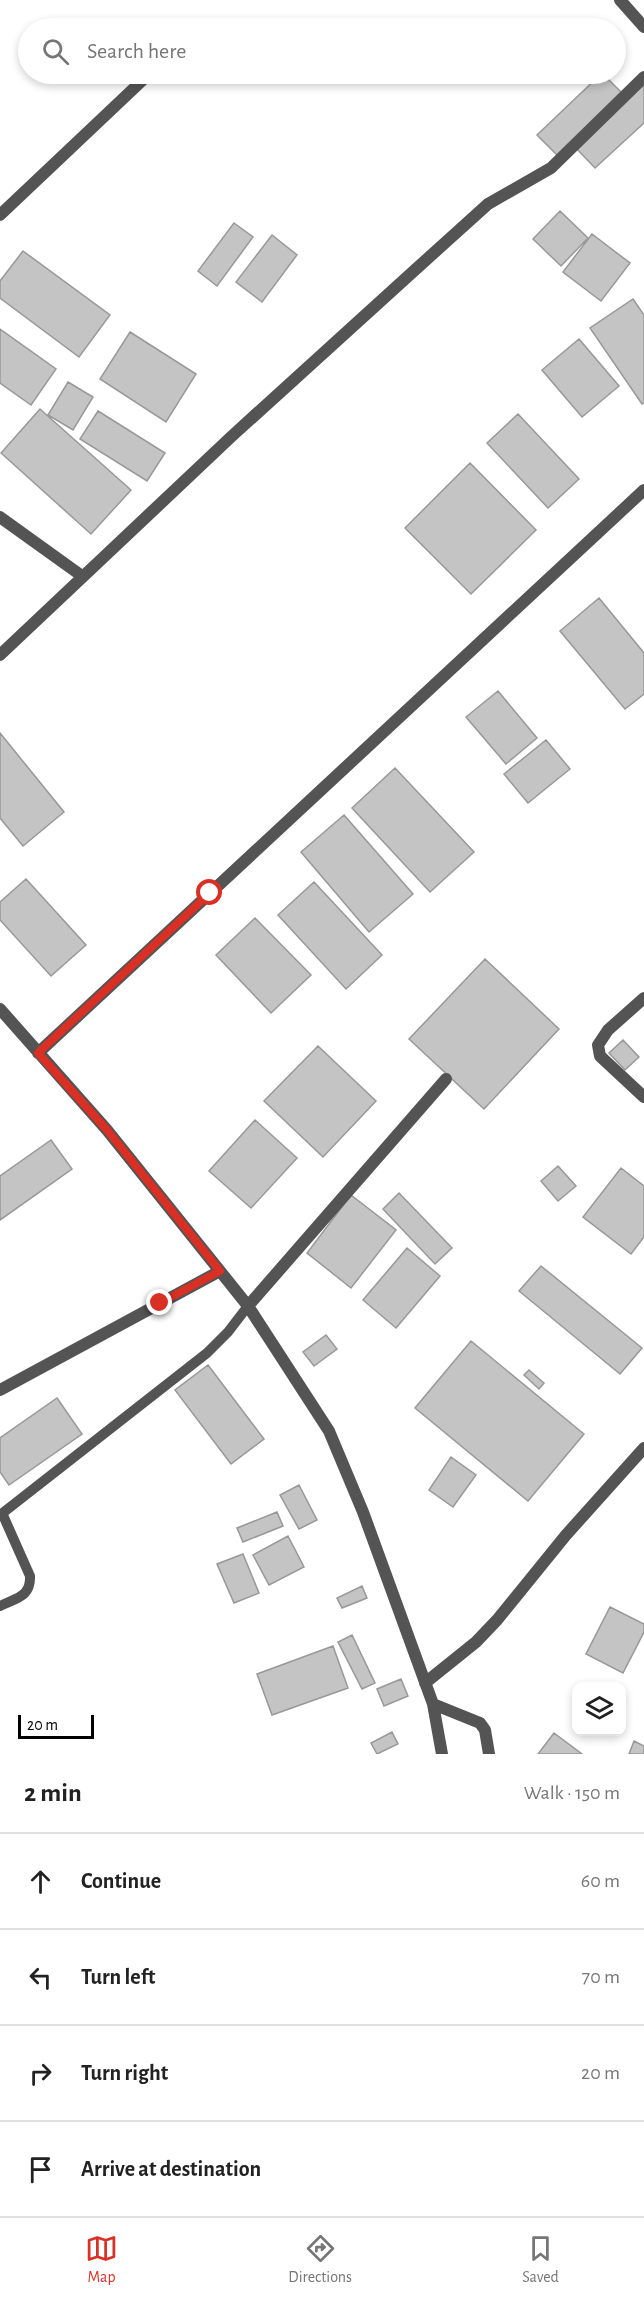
<!DOCTYPE html>
<html lang="en">
<head>
<meta charset="utf-8">
<style>
  :root { --surface:#fff; --page:#f2f2f2; --text:#222; --muted:#767676; --line:#e0e0e0; --accent:#d93025 }
  body { margin:0; font-family:"Alegreya Sans",sans-serif; background:var(--page); color:var(--text) }
  .controls { position:absolute; right:18px; bottom:18px; display:grid; overflow:hidden; border-radius:12px; box-shadow:0 3px 9px #0003 }
  .controls button { width:54px; height:54px; display:grid; place-items:center; padding:0; border:0; border-bottom:2px solid var(--line); background:var(--surface); color:var(--text); font:30px sans-serif }
  .scale { position:absolute; left:18px; bottom:15px; width:76px; box-sizing:border-box; padding-left:6px; border:3px solid #000; border-top:0; font-size:16px; line-height:21px; white-space:nowrap; color:#000; -webkit-text-stroke:4px #fff; paint-order:stroke }
  .stop { position:absolute; width:18px; height:18px; margin:-14px; border:4px solid #d93025; border-radius:50%; background:#fff }
  .stop.end { background:#d93025; border-color:#fff; box-shadow:0 2px 6px #0008 }
  .list { margin:0; padding:0; list-style:none }
  h2 { display:flex; justify-content:space-between; align-items:center; height:78px; margin:0; padding:0 24px; font-size:26px }
  h2 small { font-size:20px; font-weight:400; color:var(--muted) }
  .list li { display:grid; grid-template-columns:39px 1fr auto; gap:18px; align-items:center; box-sizing:border-box; height:96px; padding:0 24px; border-top:2px solid var(--line) }
  .list b { display:block; font-size:22px; white-space:nowrap }
  .list em { font-size:20px; font-style:normal; color:var(--muted) }
  .icon { flex:none; width:33px; height:33px; fill:none; stroke:currentColor; stroke-width:2; stroke-linecap:round; stroke-linejoin:round }
  .map { position:relative; flex:none; width:644px; height:1754px; overflow:hidden }
  .search { position:absolute; background:var(--surface); box-shadow:0 3px 9px #0003; left:18px; right:18px; top:18px; height:66px; display:flex; align-items:center; gap:15px; box-sizing:border-box; padding:0 21px; border-radius:33px; color:var(--muted); font-size:22px }
  .sheet { height:462px; background:var(--surface) }
  nav { display:flex; justify-content:space-around; align-items:center; box-sizing:border-box; height:84px; border-top:2px solid var(--line); background:var(--surface); font-size:16px; color:var(--muted) }
  nav a { display:grid; justify-items:center; gap:3px }
  nav .on { color:var(--accent) }
  .map>svg:first-child { display:block }
</style>
</head>
<body>
<div class="map">
<svg width="644" height="1754" viewBox="0 0 644 1754">
  <rect width="100%" height="100%" fill="#fff"/>
  <path fill="#c4c4c4" stroke="#989898" stroke-width="1.5" d="M601,74h2l19,19 -65,62 -20,-20z
    M642,85l2,3v35l-49,45 -20,-21z
    M560,211l28,27 -27,28 -28,-27z
    M234,223l19,14 -36,49 -19,-15z
    M592,234l38,29 -29,38 -38,-29z
    M272,235l25,20 -35,47 -26,-20z
    M23,251l87,64 -31,42 -79,-59v-17z
    M633,299l11,16v88l-2,1 -52,-76z
    M0,329l56,40 -25,36 -31,-22z
    M130,332l66,42 -30,48 -66,-43z
    M579,339l40,47 -37,31 -40,-47z
    M68,382l25,15 -20,33 -25,-15z
    M40,409l91,81 -40,44 -90,-81z
    M98,411l67,42 -18,28 -67,-42z
    M518,414l61,65 -31,29 -61,-65z
    M470,463l66,67 -65,64 -66,-66z
    M599,598l45,55v41l-19,15 -65,-78z
    M498,691l39,47 -31,26 -40,-47z
    M0,733l64,79 -41,34 -23,-28z
    M546,740l24,29 -42,34 -24,-29z
    M395,768l79,84 -44,40 -78,-84z
    M344,815l69,79 -44,38 -68,-80z
    M26,879l60,66 -35,31 -51,-56v-18z
    M314,882l68,73 -36,34 -68,-74z
    M255,918l56,57 -40,38 -55,-58z
    M485,959l74,70 -75,80 -75,-70z
    M623,1040l16,17 -14,13 -16,-17z
    M318,1046l58,55 -53,56 -59,-56z
    M255,1120l42,38 -46,50 -42,-37z
    M51,1140l21,29 -72,51v-44z
    M558,1166l18,20 -18,15 -17,-20z
    M621,1168l23,18v51l-13,17 -48,-37z
    M399,1193l53,55 -17,16 -52,-55z
    M351,1195l45,35 -45,58 -44,-35z
    M407,1248l33,28 -44,52 -33,-28z
    M541,1266l101,82 -22,26 -101,-83z
    M326,1335l11,14 -23,17 -11,-14z
    M471,1341l113,93 -56,67 -113,-93z
    M208,1365l56,74 -33,25 -56,-74z
    M529,1370l15,13 -5,6 -15,-14z
    M57,1398l25,36 -73,51 -9,-13v-34z
    M451,1457l25,18 -23,32 -24,-17z
    M299,1485l18,35 -18,9 -19,-34z
    M277,1512l6,14 -40,16 -6,-14z
    M288,1536l16,31 -35,18 -16,-30z
    M243,1554l16,39 -25,10 -17,-39z
    M362,1586l5,12 -25,10 -5,-10z
    M610,1607l34,17v8l-21,41 -37,-19z
    M352,1635l23,48 -13,6 -24,-47z
    M333,1646l15,42 -76,27 -15,-41z
    M401,1679l7,17 -24,10 -7,-17z
    M392,1732l6,12 -21,10 -6,-11z
    M554,1733l28,21h-44z
    M634,1741l10,5v8h-15z"/>
  <g fill="none" stroke-linecap="round" stroke-linejoin="round">
    <path stroke="#545454" stroke-width="10" d="M0,1515l207,-162 21,-21 20,-26
      M0,1606c16,-8 31,-9 30,-30l-28,-63"/>
    <path stroke="#545454" stroke-width="12" d="M620,0l24,27
      M0,215l148,-140
      M0,517l82,59
      M0,655l232,-219 184,-167 72,-65 63,-36 93,-91
      M644,998l-36,32 -10,15 2,11 44,41
      M0,1009l107,121 141,176 81,125 34,81 70,192 9,50
      M38,1053l606,-563
      M248,1306l198,-227
      M0,1390l220,-119
      M425,1683l51,-41 21,-22 69,-85 78,-87
      M433,1704l47,19 5,7 4,24"/>
  </g>
  <g fill="none" stroke-linecap="round" stroke-linejoin="round">
    <path stroke="#d93025" stroke-width="8" d="M160,1303l60,-32 -113,-141 -69,-77 172,-160"/>
  </g>
</svg>
<div class="controls">
<button><svg class="icon" aria-label="layers" viewBox="0 0 24 24"><path d="M12 4l9 5-9 5-9-5zM3 14l9 5 9-5"/></svg></button>
</div>
<div class="scale">20 m</div>
<div class="stop" style="left:210px;top:893px"></div>
<div class="stop end" style="left:160px;top:1303px"></div>
<div class="search"><svg class="icon" aria-label="search" viewBox="0 0 24 24"><circle cx="10" cy="10" r="6"/><path d="M15 15l6 6"/></svg>Search here</div>
</div>
<section class="sheet">
<h2>2 min<small>Walk · 150 m</small></h2>
<ul class="list">
<li><svg class="icon" aria-label="ahead" viewBox="0 0 24 24"><path d="M12 20V5M6 11l6-6 6 6"/></svg><div><b>Continue</b></div><em>60 m</em></li>
<li><svg class="icon" aria-label="left" viewBox="0 0 24 24"><path d="M17 20v-9H6M10 6l-5 5 5 5"/></svg><div><b>Turn left</b></div><em>70 m</em></li>
<li><svg class="icon" aria-label="right" viewBox="0 0 24 24"><path d="M7 20v-9h11M14 6l5 5-5 5"/></svg><div><b>Turn right</b></div><em>20 m</em></li>
<li><svg class="icon" aria-label="arrive" viewBox="0 0 24 24"><path d="M6 21V4h12l-3 4 3 4H6"/></svg><div><b>Arrive at destination</b></div></li>
</ul>
</section>
<nav>
<a class="on"><svg class="icon" aria-label="map" viewBox="0 0 24 24"><path d="M3 6l6-2 6 2 6-2v14l-6 2-6-2-6 2zM9 4v14M15 6v14"/></svg>Map</a>
<a><svg class="icon" aria-label="directions" viewBox="0 0 24 24"><path d="M12 3l9 9-9 9-9-9zM9 14v-3h6M13 9l2 2-2 2"/></svg>Directions</a>
<a><svg class="icon" aria-label="saved" viewBox="0 0 24 24"><path d="M7 4h10v16l-5-4-5 4z"/></svg>Saved</a>
</nav>
</body>
</html>
